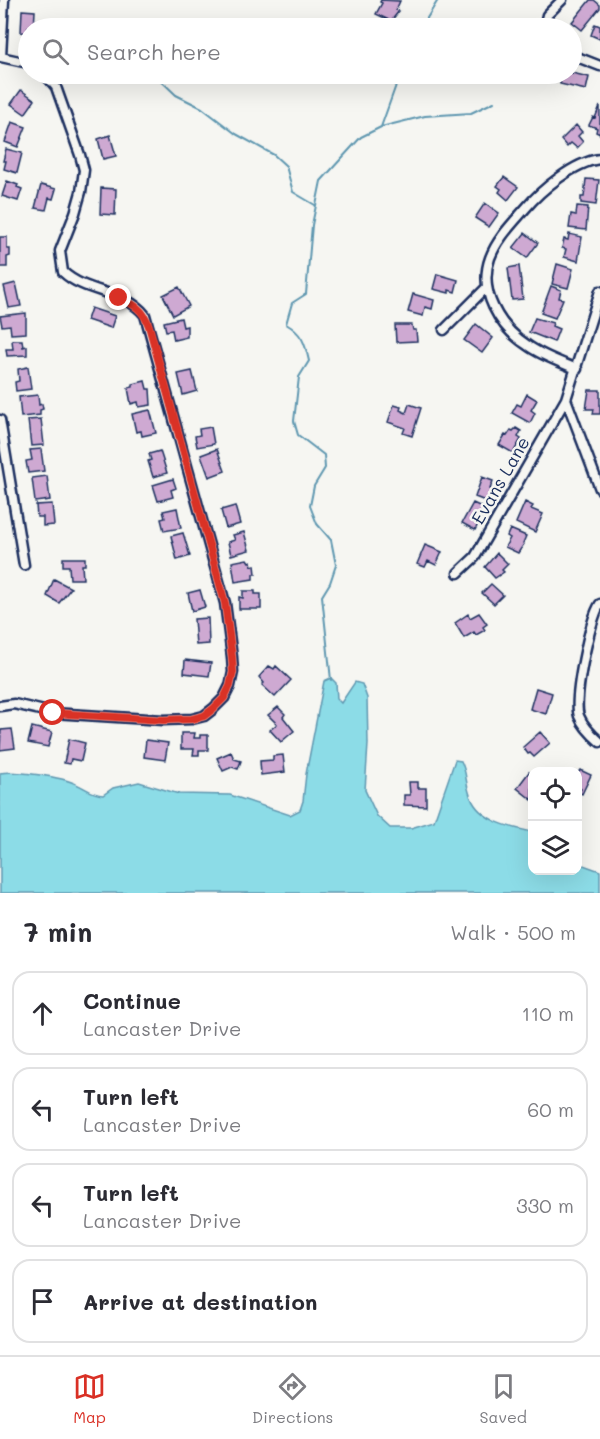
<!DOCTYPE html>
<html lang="en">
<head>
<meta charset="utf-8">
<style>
  :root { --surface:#fff; --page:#f2f2f3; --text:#2b2b33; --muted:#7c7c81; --line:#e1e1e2; --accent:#d93025 }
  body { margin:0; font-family:Mali,sans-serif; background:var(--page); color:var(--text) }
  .controls { position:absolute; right:18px; bottom:18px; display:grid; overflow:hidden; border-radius:12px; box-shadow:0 6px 24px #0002 }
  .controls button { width:54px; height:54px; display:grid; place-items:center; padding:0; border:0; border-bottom:2px solid var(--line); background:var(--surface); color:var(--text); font:30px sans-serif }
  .stop { position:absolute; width:18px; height:18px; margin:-14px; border:4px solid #d93025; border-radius:50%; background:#fff }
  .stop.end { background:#d93025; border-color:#fff; box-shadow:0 2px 6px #0008 }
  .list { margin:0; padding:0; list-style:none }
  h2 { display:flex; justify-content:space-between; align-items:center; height:78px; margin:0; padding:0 24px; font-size:26px }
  h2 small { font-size:20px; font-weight:400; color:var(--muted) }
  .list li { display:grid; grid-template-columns:39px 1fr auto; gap:18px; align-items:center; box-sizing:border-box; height:84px; margin:0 12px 12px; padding:0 12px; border:2px solid var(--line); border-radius:18px }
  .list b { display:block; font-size:22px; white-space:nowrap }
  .list p { margin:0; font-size:20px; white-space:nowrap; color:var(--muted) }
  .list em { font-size:20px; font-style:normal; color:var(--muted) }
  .icon { flex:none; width:33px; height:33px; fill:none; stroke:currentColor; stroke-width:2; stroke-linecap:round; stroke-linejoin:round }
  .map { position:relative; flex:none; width:600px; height:893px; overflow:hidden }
  .search { position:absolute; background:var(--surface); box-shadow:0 6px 24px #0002; left:18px; right:18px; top:18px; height:66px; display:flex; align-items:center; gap:15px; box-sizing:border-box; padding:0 21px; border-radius:33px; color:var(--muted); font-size:22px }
  .sheet { height:462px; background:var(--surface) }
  nav { display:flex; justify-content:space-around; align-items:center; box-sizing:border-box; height:84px; border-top:2px solid var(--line); background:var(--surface); font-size:16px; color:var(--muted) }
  nav a { display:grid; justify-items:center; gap:3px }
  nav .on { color:var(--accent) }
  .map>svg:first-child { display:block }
</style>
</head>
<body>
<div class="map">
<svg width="600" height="893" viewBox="0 0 600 893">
  <rect width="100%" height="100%" fill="#f6f6f2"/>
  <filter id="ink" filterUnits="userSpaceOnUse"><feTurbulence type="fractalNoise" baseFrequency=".0167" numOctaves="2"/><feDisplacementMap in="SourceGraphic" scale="12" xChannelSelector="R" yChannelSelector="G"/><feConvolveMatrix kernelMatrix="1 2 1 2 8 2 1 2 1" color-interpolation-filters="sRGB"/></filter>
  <g filter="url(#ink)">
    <path fill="#8cdce7" stroke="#5f97b0" stroke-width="1.5" d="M331,678l5,5 1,16 4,4 14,-21 7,2 5,14 1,46 -3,46 12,26 13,12h21l23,-7 21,-61 6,1c6,12 4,19 8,31 7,28 39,35 63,40v38h46v-7l22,8v22h-600v-120c14,-3 63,4 76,11 10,4 15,10 27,11l10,-7 26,-6 40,12 51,1 60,20 10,-5 3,-9 3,-27 18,-93z"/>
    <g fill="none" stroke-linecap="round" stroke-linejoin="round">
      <path stroke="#5f97b0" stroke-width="2" d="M421,28l17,-28
        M154,74l22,21 26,13 34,26 38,21 12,11 7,26 22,13
        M75,81l17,-4 2,-3
        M381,127l44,-11 46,-3 23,-11
        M331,680l-9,-84 8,-13 6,-18 -5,-25 -14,-16 -7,-18 4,-20 11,-18 -1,-13 -26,-20 -4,-14 5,-44 10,-16c-4,-18 -7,-28 -23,-37l6,-21 14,-9 6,-69 9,-44 40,-44 20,-10 19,-53"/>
    </g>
    <path fill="#cea9d2" stroke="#1b2f5e" stroke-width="1.5" d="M381,0l19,1 -4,9 3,1 -8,10 -15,-7 6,-11 -2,-1z
      M590,0h4l6,5v3l-18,22 -10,-8z
      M22,10l13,1 -1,17h-6v5l-7,-1z
      M595,24l5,2v13l-9,-4z
      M572,73l17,4 -3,13 -26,-6 2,-10z
      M21,90l14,10 -10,14 -14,-10z
      M600,106v28l-4,-2 1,-4 -8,-3 4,-8 2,1z
      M12,122l14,5 -8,20 -13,-5z
      M576,125l6,7 -4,4 5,6 -6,6 -6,-5 -4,4 -6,-7z
      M110,135l6,21 -13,3 -5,-20z
      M6,149l16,4 -5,20 -13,-4 2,-8h-3z
      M504,177l14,10 -10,13 -9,-8 2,-3 -4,-3z
      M586,179l13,1 -3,25 -15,-2v-6h3z
      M7,181l11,4 -1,2 5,2 -4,12 -16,-5z
      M41,185l15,4 -3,10 -4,-1 -3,12 -11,-2z
      M101,188l15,1 -1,26 -15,-1z
      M485,203l14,10 -10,14 -14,-9z
      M577,206l11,1 -2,23 -17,-2 2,-14 5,1z
      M525,233l13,10 -11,15 -14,-10z
      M569,234l13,3 -4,24 -14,-4 2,-8 -4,-1 2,-9 4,1z
      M0,237h7v12h3v7l-3,1v10h-7z
      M557,264l16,5 -5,19 -16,-4z
      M519,266l4,33 -11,1 -4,-32z
      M437,274l21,6 -3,12 -6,-2v3l-16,-4z
      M16,283l5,23 -12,2 -5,-22z
      M551,286l10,4 -2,8 4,1 -8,19 -14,-5z
      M179,287l10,19 -16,9 -10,-20z
      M413,294l21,6 -2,9 -7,-2 -2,9 -15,-4z
      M91,308l24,8 -4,12 -24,-8z
      M26,313v20l-15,1 -1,-9 -8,1 -2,-10z
      M181,318l2,9 4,-1v11l-13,3 -2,-10 -6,1 -2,-9z
      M535,318l18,5 -1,3 7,3 -5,13 -25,-10z
      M476,324l17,14 -11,15 -18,-13z
      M395,325h17l1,5h3l1,11 -21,1z
      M12,340h10l1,7 4,-1v9l-20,1 -1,-7h7z
      M28,367l3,22 -15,2 -1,-9 4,-1 -1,-12z
      M192,371l5,20 -14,4 -5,-21z
      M145,381l2,8h3l1,16 -12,2 -1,-5 -7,2 -3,-16 5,-1v-3z
      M589,390h11v24h-7l1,-5h-8z
      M527,394l10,6 -6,10 4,3 -5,10 -18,-10 5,-9 4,2z
      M38,395l1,10 3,-1 1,5 -3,1v5l-19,2 -2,-20z
      M409,404l12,4 -9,28 -9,-3 2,-5 -17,-6 6,-17 7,2 -1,3 6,3z
      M150,410l6,23 -14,3 -1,-5 -5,1 -4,-18z
      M41,419l3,26 -13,1 -3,-26z
      M211,427l3,17 -17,3 -2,-11 5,-1 -1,-6z
      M516,428l5,3 -3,6 3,2 -8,14 -14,-8 6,-10 2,1 4,-6 2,1z
      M41,449l3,22 -16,2 -2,-12 6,-1 -2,-10z
      M217,449l8,22 -16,6 -8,-22z
      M160,451l7,22 -14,4 -5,-16 3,-1 -2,-6z
      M47,476l3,24 -15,2 -3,-24z
      M482,477l11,4 -3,8 8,2 -5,13 -18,-7z
      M173,479l3,9 -5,2 2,7 -15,4 -5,-16z
      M525,502l8,4 -2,3 12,5 -8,18 -19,-9z
      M473,503l13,6 -11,21 -13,-7z
      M52,504l2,21 -11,1v-9h-6l-1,-12z
      M235,506l5,18 -14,4 -5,-18z
      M177,508l4,20 -17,3 -3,-12 4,-1 -2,-7z
      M510,529l16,7 -3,7 1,1 -6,9 -13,-6 5,-9 -3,-2z
      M244,532l5,18 -18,5 -3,-13 7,-2 -2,-5z
      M183,533l7,23 -13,4 -6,-24z
      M425,545l17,7 -6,13 -8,-4 -3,6 -8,-3z
      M497,553l11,11 -6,6 2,2 -9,6 -10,-11z
      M63,558h22v7h-3l1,14h-13l-1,-13h-6z
      M247,559l2,3 2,-1 1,5 3,-1 1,9h-3v5l-18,3 -3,-20z
      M54,579l17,9 -12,15 -12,-7z
      M491,584l12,11 -9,9 -12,-11z
      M200,590l5,17 -13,4 -4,-18z
      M243,591h12v3h6v15h-22v-12l4,1z
      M479,613l8,11 -4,3 2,3 -9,5 -2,-3 -10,6 -9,-15 13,-9 2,4z
      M208,618l1,26 -13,1 -2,-26z
      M185,660l26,3 -2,13 -25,-3z
      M269,666l5,3 2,-3 15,14 -16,17 -13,-12 2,-2 -5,-6z
      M536,688l16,5 -6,21 -16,-5z
      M278,707l7,7 -2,3 11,14 -13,11 -11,-12 7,-6 -9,-9z
      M32,727l20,5 -4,15 -20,-4z
      M12,729l3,19 -15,2 1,-20z
      M540,732l10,11 -16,14 -4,-4 -2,1 -5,-7z
      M181,733h14l-1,5h6v-3h8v15h-9v5h-6l1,-6h-13z
      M69,739l16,4 -4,18 -10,-2 -1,5 -6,-1z
      M146,740l22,3 -3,17 -21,-3z
      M231,752l3,7 7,2 -3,8 -6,-2 -9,4 -6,-13z
      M283,755l2,17 -24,3 -1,-14 13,-1v-4z
      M580,770l11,5 -9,19 -3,-2 2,-3 -3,-2v-14z
      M529,772l3,3v25l-15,-12z
      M409,782h9v6h8v18l-22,-1v-10h6z"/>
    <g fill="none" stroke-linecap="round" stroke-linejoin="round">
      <defs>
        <path id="minor" d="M4,0l-3,57 27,6
          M544,28l3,-13 15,-15
          M572,55l28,11
          M444,330l43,-43
          M577,369c-17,-7 -35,-13 -50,-24 -28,-18 -49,-54 -37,-87 7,-19 22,-34 35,-49 16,-19 49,-47 75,-50
          M566,399l34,90
          M0,420l24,145
          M458,573l17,-16 91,-158 34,-108
          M600,604c-10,15 -27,95 -21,112 4,10 13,19 21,26
          M0,706l14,-2 39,9 110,7 29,-1 12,-3 9,-7 11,-11 6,-12 3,-14 -1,-15 -7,-54 -80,-288c-20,-25 -59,-21 -82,-43l-3,-21 15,-38 6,-21 3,-22 -4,-15 -24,-68 -11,-13"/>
      </defs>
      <use href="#minor" stroke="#1b2f5e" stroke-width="13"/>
      <use href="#minor" stroke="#f6f6f2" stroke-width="8"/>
    </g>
  </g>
  <g fill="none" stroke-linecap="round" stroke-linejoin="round" filter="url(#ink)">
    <path stroke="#d93025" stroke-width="8" d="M53,713l110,7 29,-1 12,-3 9,-7 11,-11 6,-12 3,-14 -1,-15 -7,-54 -76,-277c-6,-17 -15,-22 -30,-28"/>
  </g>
  <g text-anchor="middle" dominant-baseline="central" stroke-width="5" stroke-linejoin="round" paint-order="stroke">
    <g font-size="18" fill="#1b2f5e" stroke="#f6f6f2">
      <text transform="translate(500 480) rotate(-60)">Evans Lane</text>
    </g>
  </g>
</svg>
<div class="controls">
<button><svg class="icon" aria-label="locate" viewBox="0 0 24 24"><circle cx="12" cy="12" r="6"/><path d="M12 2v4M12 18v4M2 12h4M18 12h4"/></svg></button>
<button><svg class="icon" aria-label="layers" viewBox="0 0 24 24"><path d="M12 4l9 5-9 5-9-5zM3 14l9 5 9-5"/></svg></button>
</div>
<div class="stop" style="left:53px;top:713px"></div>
<div class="stop end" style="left:119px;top:298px"></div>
<div class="search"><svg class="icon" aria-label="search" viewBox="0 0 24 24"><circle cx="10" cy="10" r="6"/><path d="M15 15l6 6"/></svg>Search here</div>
</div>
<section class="sheet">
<h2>7 min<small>Walk · 500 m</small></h2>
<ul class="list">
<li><svg class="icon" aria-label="ahead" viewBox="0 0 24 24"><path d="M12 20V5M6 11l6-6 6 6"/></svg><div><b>Continue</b><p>Lancaster Drive</p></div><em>110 m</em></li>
<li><svg class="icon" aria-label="left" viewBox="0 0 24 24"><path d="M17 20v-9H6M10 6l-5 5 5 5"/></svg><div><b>Turn left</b><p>Lancaster Drive</p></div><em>60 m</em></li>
<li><svg class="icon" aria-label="left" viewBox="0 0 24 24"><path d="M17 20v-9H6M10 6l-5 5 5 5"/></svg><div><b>Turn left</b><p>Lancaster Drive</p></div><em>330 m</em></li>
<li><svg class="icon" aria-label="arrive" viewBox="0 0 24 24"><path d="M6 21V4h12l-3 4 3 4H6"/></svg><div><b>Arrive at destination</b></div></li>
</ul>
</section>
<nav>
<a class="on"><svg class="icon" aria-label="map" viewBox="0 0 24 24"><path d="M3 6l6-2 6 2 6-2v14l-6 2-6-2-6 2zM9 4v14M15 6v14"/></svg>Map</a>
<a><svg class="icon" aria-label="directions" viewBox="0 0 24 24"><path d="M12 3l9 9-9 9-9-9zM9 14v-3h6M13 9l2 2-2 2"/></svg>Directions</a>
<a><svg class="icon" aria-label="saved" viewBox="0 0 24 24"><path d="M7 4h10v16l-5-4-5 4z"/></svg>Saved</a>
</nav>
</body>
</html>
